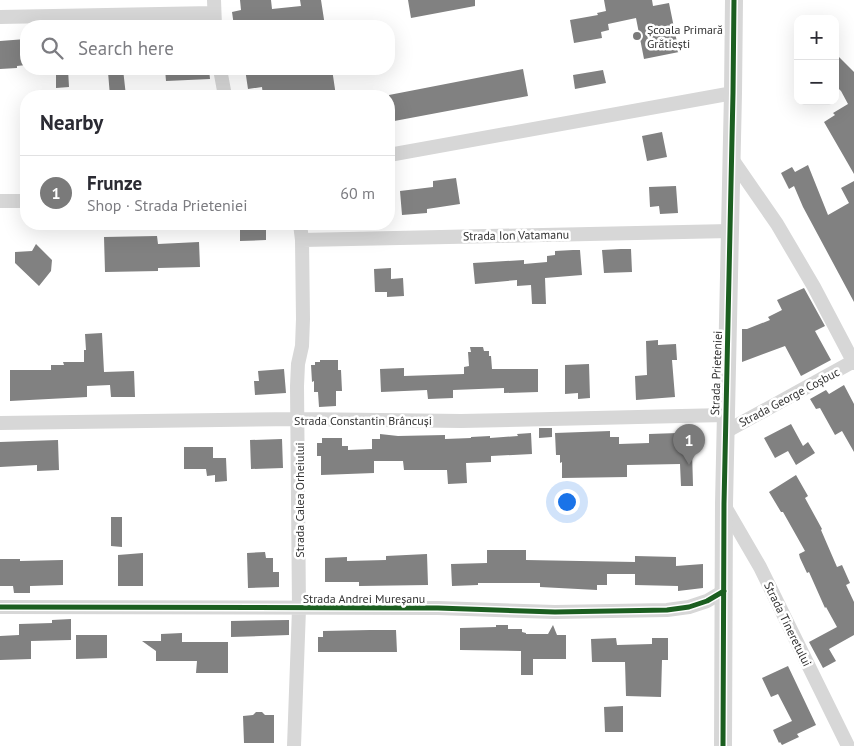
<!DOCTYPE html>
<html lang="en">
<head>
<meta charset="utf-8">
<style>
  :root { --surface:#fff; --page:#f2f2f3; --text:#2b2b33; --muted:#7c7c81; --line:#e1e1e2; --accent:#7a7a7a }
  body { margin:0; font-family:"PT Sans",sans-serif; background:var(--page); color:var(--text) }
  .controls { position:absolute; right:15px; top:15px; display:grid; overflow:hidden; border-radius:10px; box-shadow:0 5px 20px #0002 }
  .controls button { width:45px; height:45px; display:grid; place-items:center; padding:0; border:0; border-bottom:1px solid var(--line); background:var(--surface); color:var(--text); font:25px sans-serif }
  .you { position:absolute; left:566px; top:501px; width:18px; height:18px; margin:-12px; border:4px solid #fff; border-radius:50%; background:#1a73e8; box-shadow:0 0 0 8px #1a73e833 }
  .badge { display:grid; place-items:center; width:32px; height:32px; border-radius:50%; background:var(--accent); color:#fff; font-size:16px; font-weight:700 }
  .pin { position:absolute; translate:-50% -41px; filter:drop-shadow(0 1px 2px #0008) }
  .pin::after { content:''; position:absolute; top:26px; width:18px; height:15px; background:inherit; clip-path:polygon(0 0,100% 0,50% 100%) }
  .list { margin:0; padding:0; list-style:none }
  h2 { display:flex; justify-content:space-between; align-items:center; height:65px; margin:0; padding:0 20px; font-size:21px }
  h2 small { font-size:16px; font-weight:400; color:var(--muted) }
  .list li { display:grid; grid-template-columns:32px 1fr auto; gap:15px; align-items:center; box-sizing:border-box; height:75px; padding:0 20px; border-top:1px solid var(--line) }
  .list b { display:block; font-size:19px; white-space:nowrap }
  .list p { margin:0; font-size:16px; white-space:nowrap; color:var(--muted) }
  .list em { font-size:16px; font-style:normal; color:var(--muted) }
  .icon { flex:none; width:28px; height:28px; fill:none; stroke:currentColor; stroke-width:2; stroke-linecap:round; stroke-linejoin:round }
  .map { position:relative; flex:none; width:854px; height:746px; overflow:hidden }
  .search { position:absolute; background:var(--surface); box-shadow:0 5px 20px #0002; left:20px; top:20px; width:375px; height:55px; display:flex; align-items:center; gap:12px; box-sizing:border-box; padding:0 18px; border-radius:20px; color:var(--muted); font-size:19px }
  .panel { position:absolute; background:var(--surface); box-shadow:0 5px 20px #0002; left:20px; top:90px; width:375px; height:140px; border-radius:20px }
  .map>svg:first-child { display:block }
</style>
</head>
<body>
<div class="map">
<svg width="854" height="746" viewBox="0 0 854 746">
  <rect width="100%" height="100%" fill="#fff"/>
  <path fill="#818181" d="M240,0h31l1,9 29,-3 -1,-6h21l4,26h-91l-2,-14 9,-2z
    M408,0h67v6l-64,12z
    M604,0h48l1,6 16,-3 10,49 -35,7 -8,-41 -28,6 1,6 -8,2 1,6 -28,5 -4,-23 28,-5 -1,-2 9,-2z
    M26,39v26l-9,1v2l-17,1v-28z
    M835,53l19,19v102l-30,-52 11,-7 -2,-2 15,-9 -7,-13 -6,-6z
    M56,69h12l1,18 -13,1z
    M123,69l3,27h-16l-2,-24z
    M165,69h44l1,10 -44,2z
    M245,69h87l4,27h-73l-1,-9 -14,2z
    M523,69l5,27 -139,26v-27z
    M603,70l3,13 -31,6 -2,-14z
    M662,132l5,25 -20,4 -5,-25z
    M808,165l20,50 21,-12 -8,-15 13,-7v121l-51,-95 -9,-21 -5,3 -8,-16 11,-6 3,5z
    M456,178l4,26 -33,5v4l-25,2 -2,-24 33,-4v-6z
    M676,186l2,27 -18,1 -1,-8 -9,1 -1,-20z
    M240,224h26v16l-26,1z
    M157,236l1,8 41,-2 1,25 -42,1v3l-53,1 -1,-35z
    M36,244l16,16 -1,11 -12,15 -24,-23v-11l17,-1z
    M621,249h10l1,23 -28,1 -2,-23z
    M573,250h7l2,25 -37,3 1,26h-14l-1,-19 -14,1v-6l-42,4 -2,-21 51,-3v4l23,-2v-6l8,-1v-4z
    M391,268v11l12,-1 1,18 -17,1v-5h-12l-1,-23z
    M804,288l21,38 -10,5 16,29 -30,16 -16,-30 -43,16v-33h5l23,-9 -2,-3 14,-7 -5,-10z
    M102,333l2,39 30,-1 1,26h-24l-1,-12 -23,1v11l-77,4v-31h41v-5h13l-1,-3h21v-12h2l-1,-16z
    M658,340v5l18,-1 1,16h-5l3,37 -39,3 -1,-24 12,-1 -1,-34z
    M470,347h13l1,4h5v5h2l1,13h46v23l-34,1v-5l-51,2v8l-25,1 -1,-9 -46,2 -1,-23 24,-1v8l60,-2v-7l5,-1 -1,-14h3z
    M320,360h18v10h3l1,21h-6v15l-17,1 -1,-15h-4v-11l-2,1 -1,-17h4v-3h5z
    M589,364l1,34 -12,1v-6l-13,1v-29z
    M284,369l2,24 -31,2 -1,-14h5l-1,-10z
    M844,385l10,19v48l-12,-21 -7,4 -15,-27 -4,1 -6,-10 16,-9 3,4z
    M791,424l12,22 5,-4 7,11 -19,12 -8,-14 -13,7 -11,-20z
    M539,428h13v9l-13,1z
    M610,431v6h9v7l30,-1v-9l29,-1v18l14,-1 1,36h-12l-1,-22 -53,1v12l-65,1v-16l-2,1v-8h-4l-1,-22z
    M531,433l1,21 -41,2v6l-25,1 1,20 -19,1 -1,-14h-43l-1,-9h-29v12l-53,2v-19h-4v-13h5v-5h20v8h6v4l24,-1v-10h8v-5l18,2 47,-1v4l26,-1v-1l19,-1v2l28,-2 -1,-2z
    M282,439l1,29 -32,1 -1,-29z
    M58,440l1,30 -22,1v-6l-37,2v-25z
    M184,447h29v11h13l1,23 -12,1v-7l-8,1 -1,-7h-22z
    M796,475l12,21 -3,2 17,31 -1,1 16,37 5,-2 8,18 -4,2 8,17v33l-25,14 7,12 -13,7 -14,-26 28,-15 -11,-20 -1,1 -16,-36 -2,1 -7,-15 -1,-4 6,-3 -22,-39h-2l-12,-20z
    M111,517h11v30l-11,-1z
    M487,550h39v10l109,2v-6l41,1v9l27,-2v24l-25,3v-5l-43,-1v-11h-28v11h-10v5l-57,-3v-4h-62v2l-26,1 -1,-22 36,-1z
    M265,552l1,6h7v14h6v15l-31,1 -1,-35z
    M143,553v33h-25v-31z
    M427,554l1,31 -69,1v-4h-34v-24l22,-1v4l39,-1v-4z
    M0,559h20v2l43,-1v25l-33,1v7h-16l-1,-7h-13z
    M71,619v21l-40,1v18l-31,1v-24l19,-1v-11l33,-1v-3z
    M289,620v15l-58,2v-16z
    M496,625h12v4h14v3l4,1v1h22l5,-9 4,10h9v24h-33v16h-12v-24l-61,-1v-22l36,-1z
    M370,630h26l1,22h-79v-15h5v-6z
    M182,633v9h46v31h-32l1,-12h-41v-10l-14,-10h19v-7z
    M76,635h31v23l-31,1z
    M616,638l1,7 35,-1v-6h16v22h-6l-1,37 -35,-1 -1,-34h-33l-1,-23z
    M788,666l28,59 -19,9 2,3 -17,8 -2,-3 -1,1 -6,-13 19,-9 -14,-27 -7,3 -9,-19z
    M623,706v26h-18l-1,-25z
    M256,712h6l3,3h9v28h-30l-1,-27 10,-1z"/>
  <g fill="none" stroke-linecap="round" stroke-linejoin="round">
    <path stroke="#d7d7d7" stroke-width="14" d="M214,0l1,26
      M0,17l213,-4
      M220,69l5,27
      M389,155l344,-62
      M732,159l45,65 37,63 40,76
      M0,201h26
      M302,240l428,-9
      M0,423l298,-4 163,2 264,-6
      M725,432l129,-71
      M724,505l36,62 88,179
      M0,607l438,1 117,4 112,-2 22,-3 18,-6 17,-10
      M294,746l5,-137 -2,-223 1,-22 4,-18 1,-27 -1,-79 -2,-16"/>
    <path stroke="#d7d7d7" stroke-width="18" d="M723,746l1,-242 9,-411 1,-93"/>
    <defs>
      <path id="cycleway" d="M0,607l438,1 117,4 112,-2 22,-3 18,-6 17,-10
        M723,746l1,-242 9,-411 1,-93"/>
    </defs>
    <use href="#cycleway" stroke="#fff" stroke-width="8"/>
    <use href="#cycleway" stroke="#1b5e20" stroke-width="5"/>
  </g>
  <circle fill="#7a7a7a" stroke="#fff" stroke-width="2" cx="637" cy="36" r="5"/>
  <g text-anchor="middle" dominant-baseline="central" stroke-width="5" stroke-linejoin="round" paint-order="stroke">
    <g font-size="12" fill="#333" stroke="#fff" text-anchor="start">
      <text x="647" y="29">Școala Primară<tspan x="647" dy="14">Grătiești</tspan></text>
    </g>
    <g font-size="12" fill="#333" stroke="#fff">
      <text transform="translate(516 235) rotate(-1)">Strada Ion Vatamanu</text>
      <text transform="translate(716 373) rotate(-88)">Strada Prieteniei</text>
      <text transform="translate(789 397) rotate(-28)">Strada George Coșbuc</text>
      <text x="363" y="420">Strada Constantin Brâncuși</text>
      <text transform="translate(299 500) rotate(-90)">Strada Calea Orheiului</text>
      <text x="364" y="598">Strada Andrei Mureșanu</text>
      <text transform="translate(788 624) rotate(64)">Strada Tineretului</text>
    </g>
  </g>
</svg>
<div class="controls">
<button>+</button>
<button>−</button>
</div>
<div class="you"></div>
<div class="pin badge" style="left:689px;top:465px">1</div>
<div class="search"><svg class="icon" aria-label="search" viewBox="0 0 24 24"><circle cx="10" cy="10" r="6"/><path d="M15 15l6 6"/></svg>Search here</div>
<section class="panel">
<h2>Nearby<small></small></h2>
<ul class="list">
<li><span class="badge">1</span><div><b>Frunze</b><p>Shop · Strada Prieteniei</p></div><em>60 m</em></li>
</ul>
</section>
</div>
</body>
</html>
